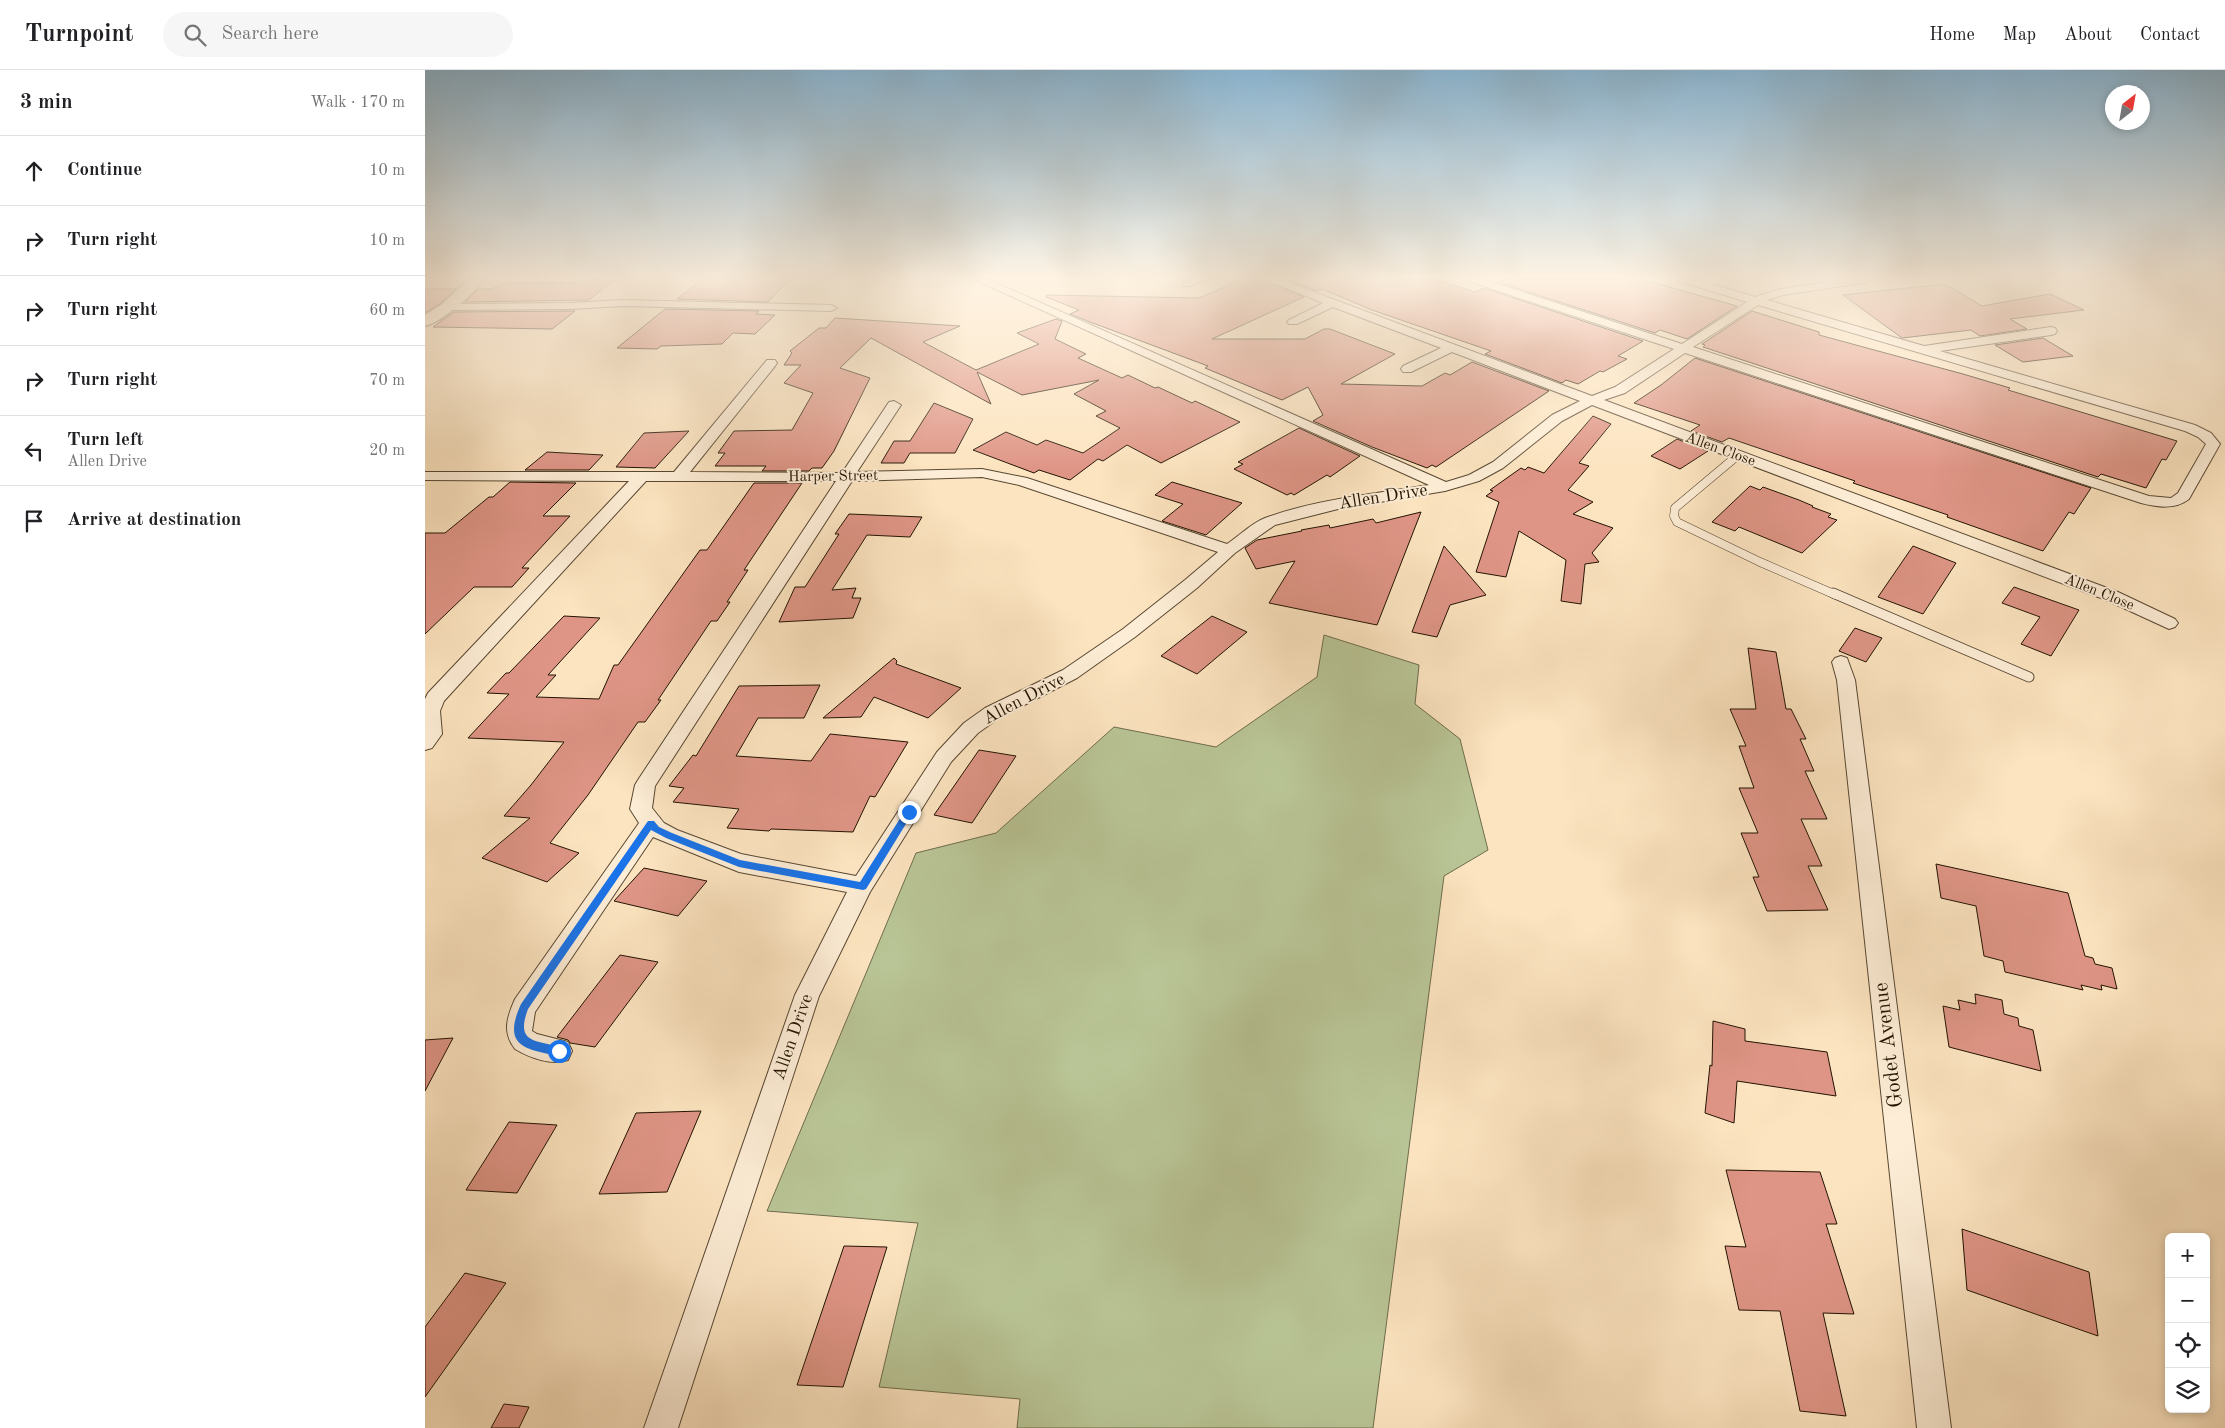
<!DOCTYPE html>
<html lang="en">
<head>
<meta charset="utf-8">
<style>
  :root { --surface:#fff; --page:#f6f6f6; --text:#202124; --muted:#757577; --line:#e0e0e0 }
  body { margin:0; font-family:"Old Standard TT",serif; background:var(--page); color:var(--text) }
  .controls { position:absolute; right:15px; bottom:15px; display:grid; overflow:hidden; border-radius:8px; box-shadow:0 2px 8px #0003 }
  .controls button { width:45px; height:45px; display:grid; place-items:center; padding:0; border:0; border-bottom:1px solid var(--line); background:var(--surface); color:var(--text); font:25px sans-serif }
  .compass { position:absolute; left:1680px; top:15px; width:45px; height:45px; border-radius:50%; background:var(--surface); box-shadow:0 2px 8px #0003; rotate:31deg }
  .stop { position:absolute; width:15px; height:15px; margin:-11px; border:4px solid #1a73e8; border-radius:50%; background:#fff }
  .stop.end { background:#1a73e8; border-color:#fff; box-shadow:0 1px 5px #0008 }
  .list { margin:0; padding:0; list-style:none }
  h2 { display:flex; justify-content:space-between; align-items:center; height:65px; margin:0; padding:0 20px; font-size:21px }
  h2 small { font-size:16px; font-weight:400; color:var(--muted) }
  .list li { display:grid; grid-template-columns:32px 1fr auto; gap:15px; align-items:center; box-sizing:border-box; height:70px; padding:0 20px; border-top:1px solid var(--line) }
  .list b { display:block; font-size:19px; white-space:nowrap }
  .list p { margin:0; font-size:16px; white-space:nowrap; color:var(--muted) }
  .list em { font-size:16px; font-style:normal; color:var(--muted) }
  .icon { flex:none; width:28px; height:28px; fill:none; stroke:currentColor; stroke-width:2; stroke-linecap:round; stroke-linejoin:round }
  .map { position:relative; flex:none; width:1800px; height:1358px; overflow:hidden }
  header { display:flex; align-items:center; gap:30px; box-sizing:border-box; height:70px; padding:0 25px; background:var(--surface); border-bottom:1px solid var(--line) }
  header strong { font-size:24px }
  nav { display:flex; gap:28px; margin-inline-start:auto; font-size:18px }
  .search { width:350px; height:45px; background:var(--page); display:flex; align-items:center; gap:12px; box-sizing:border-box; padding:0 18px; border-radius:28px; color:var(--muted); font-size:19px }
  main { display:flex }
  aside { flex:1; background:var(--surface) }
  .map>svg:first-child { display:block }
</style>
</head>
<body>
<header>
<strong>Turnpoint</strong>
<div class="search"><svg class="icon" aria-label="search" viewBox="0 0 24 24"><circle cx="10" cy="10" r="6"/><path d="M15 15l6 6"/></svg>Search here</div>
<nav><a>Home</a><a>Map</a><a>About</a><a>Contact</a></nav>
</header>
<main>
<aside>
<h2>3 min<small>Walk · 170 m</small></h2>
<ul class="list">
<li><svg class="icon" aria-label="ahead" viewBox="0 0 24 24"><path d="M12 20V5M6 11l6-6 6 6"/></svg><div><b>Continue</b></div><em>10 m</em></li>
<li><svg class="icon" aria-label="right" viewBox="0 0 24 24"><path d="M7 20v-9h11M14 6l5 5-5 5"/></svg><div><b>Turn right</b></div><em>10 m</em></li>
<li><svg class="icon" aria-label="right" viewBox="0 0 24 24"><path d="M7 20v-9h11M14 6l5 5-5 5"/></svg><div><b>Turn right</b></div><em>60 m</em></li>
<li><svg class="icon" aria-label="right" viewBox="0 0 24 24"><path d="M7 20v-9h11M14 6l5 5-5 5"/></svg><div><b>Turn right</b></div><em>70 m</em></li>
<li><svg class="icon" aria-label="left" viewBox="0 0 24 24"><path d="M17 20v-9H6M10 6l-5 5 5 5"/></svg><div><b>Turn left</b><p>Allen Drive</p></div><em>20 m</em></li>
<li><svg class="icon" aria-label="arrive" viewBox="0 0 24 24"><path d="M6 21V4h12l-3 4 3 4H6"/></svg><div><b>Arrive at destination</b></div></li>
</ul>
</aside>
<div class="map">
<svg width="1800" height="1358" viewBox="0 0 1800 1358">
  <rect width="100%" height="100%" fill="#fce4c0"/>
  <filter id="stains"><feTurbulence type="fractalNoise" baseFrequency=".004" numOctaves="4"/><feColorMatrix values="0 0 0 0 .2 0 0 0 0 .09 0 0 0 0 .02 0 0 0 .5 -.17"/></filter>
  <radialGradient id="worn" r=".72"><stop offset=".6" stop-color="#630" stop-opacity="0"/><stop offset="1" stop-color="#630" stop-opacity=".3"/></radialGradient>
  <path fill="#b9c596" stroke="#6e6c4c" d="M899,565l95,30 -4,39 45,35 28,111 -44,26 -71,552h-356l3,-29 -141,-12 39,-164 -151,-12 149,-358 80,-20 118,-106 102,20 101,-70z"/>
  <path fill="#df9586" stroke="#221301" d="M161,209h29l-26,21 -124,2 13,-13h14l10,-6h79z
    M278,209h87l-22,23 -91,-3z
    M818,209h19l42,18 -92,42h93l19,-10h6l65,25 -54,30 81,2 23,-13 5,2 22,-13 77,29 -113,76 -4,-2 -5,3 -55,-21 -59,-26 10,-6 -15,-28 -26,13 -77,-32 3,-2 -118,-44 -20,-8 9,-4 -33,-13 1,-2 152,3z
    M860,209h150l40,13 9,-4 159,53 -25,15 9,3 -24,13 -3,-1 -22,13 -12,-4 -4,3 -77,-29 6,-3 -119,-41 -50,-21 -5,2z
    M1080,209h136l96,27 -50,33 -27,-9 -5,3 -157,-51z
    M1520,214l37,22 68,-12 34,16 -74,9 17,10 -47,7 -9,-6 -69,8 -59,-43z
    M0,219h31l-15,14 -16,10z
    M240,239l94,2 -3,3 19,1 -20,19 -22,-1 -11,11 -61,2 -4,3 -40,-1z
    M150,241l-23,18 -119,-2 21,-15z
    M1327,241l67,21v3l144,39 47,14 -2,2 169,51 -11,19 -4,-1 -16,29 -45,-14 -3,3 -395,-130 2,-2 -3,-1z
    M410,248l125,8 -37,16 53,28 63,-26 -22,-11 39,-14 6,2 -7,18 31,15 -8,4 44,20 6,-3 27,13 3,-1 34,16 3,-2 45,21 -79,41 -34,-18 -24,16 -5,-2 -28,21 -31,-10 -5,3 -61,-23 33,-18 31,13 9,-5 37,13 37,-25 -24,-12 10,-5 -32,-17 25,-14 -77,15 -45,-23 14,32 -120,-66 -31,30 30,10 -36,73 -12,17h-10l-3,3h-47l4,-5h-51l10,-13h-7l16,-22 58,-1 21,-37 -29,-10 17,-18h-17l8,-12 -2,-2 29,-23h7z
    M1618,268l30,18 -50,6 -28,-17z
    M1270,288l396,130 -17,26 -5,-2 -26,39 -96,-34 1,-2 -95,-32 2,-2 -126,-43 -7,4 -31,-11 9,-6 -66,-22 27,-18z
    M509,333l39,16 -18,34h-45l-6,10h-23l13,-22h16z
    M1168,346l18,8 -32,39 10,3 -21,24 25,12 -20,12 40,14 -21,25 7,9 -14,2 -4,40 -20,-3 5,-41 -47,-29 -13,46 -30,-5 23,-70 -13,-6 7,-5 -3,-1 31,-22 4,2 3,-3 16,6z
    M874,358l61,28 -30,21 -3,-2 -33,20 -3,-2 -4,2 -53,-26 9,-5 -5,-2z
    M264,361l-34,37 -39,-1 28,-34z
    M1252,369l31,12 -28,18 -29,-13z
    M122,382l56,3 -14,15h-64z
    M85,412l66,1 -33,33h27l-48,52h7l-17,19h-38l-49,47v-101h20l44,-36h4z
    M747,412l70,21 -36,32 -44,-14 21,-17 -28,-9z
    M329,413h48l-58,87h4l-21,32h3l-13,19h-6l-53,79h3l-16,22h-7l-50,73 -38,48 29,10 -32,29 -65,-24 48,-40 -26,-2 27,-31 33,-43 -96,-4 41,-44 -22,-1 19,-20h3l55,-57 36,2 -52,57h8l-20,22 63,2 15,-34h4l82,-115h7z
    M1325,416l10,4 3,-3 36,13 14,6 -1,1 19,7 -3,3 9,3 -35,33 -63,-26 -4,4 -23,-9z
    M996,442l-44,113 -108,-22 26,-42 -39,8 -11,-21 12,-8 45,-9 -1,-1 28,-5 1,3 43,-9 3,4z
    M424,444l73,3 -12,20 -43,-2 -35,55 24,-2 -4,10h9l-8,20 -74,4 16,-35h10l34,-53h-4z
    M1019,476l42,49 -36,10 -13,32 -25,-5z
    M1488,476l43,17 -33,51 -45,-17z
    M1589,517l65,23 -28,46 -30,-12 19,-27 -38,-14z
    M787,546l35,16 -50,42 -36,-18z
    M1430,558l27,10 -16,24 -27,-11z
    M1323,578l28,4 10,57h5l15,30h-6l14,32h-9l22,48h-26l21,47h-14l20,44 -61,1 -14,-34h6l-18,-44h17l-19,-45h15l-15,-42h7l-16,-37h26z
    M469,588l3,3 -1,3 65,24 -33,30 -54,-21 -13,20 -38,1z
    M395,615l-16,33h-46l-22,38 75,5 19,-27 78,8 -33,55 -5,-1 -17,36 -82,-3 -2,2 -42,-3 12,-19 -66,-7 11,-14 -15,-2 24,-31 3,1 43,-70z
    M554,680l37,6 -44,67 -38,-8z
    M1511,794l132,29 17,63 8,2 2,6 17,4 5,21 -16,-4 1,5 -21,-5 2,5 -78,-18 -2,-11 -19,-5 -8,-50 -35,-8z
    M219,798l63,13 -29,35 -64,-15z
    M195,885l38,7 -63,85 -25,-4 -2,-3 -11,-3z
    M1550,924l27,6 2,14 14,4 1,8 14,4 8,41 -92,-24 -6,-41 17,4 -2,-10 18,4z
    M1288,951l32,8v12l82,11 9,44 -99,-15 -3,42 -29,-10 5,-48 2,1z
    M28,968l-28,53v-51z
    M276,1041l-34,81 -68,2 37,-81z
    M84,1052l48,3 -40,68 -51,-3z
    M1301,1100l94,2 17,52h-11l28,90 -31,-1 23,103 -46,-5 -20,-100 -41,-1 -14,-64 21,1z
    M1537,1159l127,43 9,64 -131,-46z
    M419,1176l43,1 -44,140 -46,-2z
    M40,1203l41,10 -81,114v-70z
    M79,1334l25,3 -10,21h-28z"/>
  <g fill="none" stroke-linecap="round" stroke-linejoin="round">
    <defs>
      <path id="service-far1" d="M1312,386l-62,52 -1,8 3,6 83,40 76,33"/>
      <path id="service" d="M1408,523l196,84"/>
      <path id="minor" d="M548,209h14l459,203 23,-7 24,-13 59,-47 28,-14 -128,-49 -41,20h-8l-2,-3 2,-3 38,-18 -108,-41 -36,17h-8l-2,-2 2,-2 34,-17 -59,-24h15l313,117 23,-9 59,-38 -206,-68 -1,-2h16l199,65 65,-42 -68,-21 -1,-2h17l60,18 26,-8 65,-10h28l-5,3 -86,13 -16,5 157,46 127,-19 4,1 2,3 -2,3 -4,1 -111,16 255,74 16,8 9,11 -31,55c-14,11 -32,8 -48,4l-456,-150 -60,40 -21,7 514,192 57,27 3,4 -3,4 -6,2 -63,-29 -514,-195 -30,16 -59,47 -24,13 -34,10 -107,18 -63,16 -40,28 -38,35 -62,49 -58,41 -78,40 -21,15 -27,29 -81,130 -51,104 -141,432h-34l151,-433 52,-103 -108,-20 -86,-35 -118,175 -3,19 5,3 31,8 4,9 -4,9c-16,6 -38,-2 -53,-11 -13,-17 -8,-32 0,-50l124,-176 -9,-14 5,-24 3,-5 198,-299h-190l-202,220 -4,10 2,23 -10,14 -7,2v-51l3,-6 201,-212 -204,-1v-8h249l93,-112h8l2,3 -2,3 -85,106 152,1 47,-71 5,-1 7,4 -44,67 125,-3 45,9 200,66c12,-8 25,-21 38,-26 52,-19 109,-24 164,-33zM1333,235l427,126 13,6 8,7 -28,49 -7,5 -22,-2 -456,-149zM557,407l37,8 199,67 -33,28 -62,49 -60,41 -78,38 -21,15 -27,29 -81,124 -115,-22 -64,-24 -13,-7 -12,-15 3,-22 197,-305z
        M765,209h15l-13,7h-8l-1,-2z
        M198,230l208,5 6,3 -6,3 -208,-5 -53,3 -123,1 -6,-3 6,-3 123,-1z
        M1416,586l6,2 8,22 96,748h-34l-80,-748 -5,-18 3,-4z"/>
      <path id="tertiary" d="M44,209h15c-11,15 -41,43 -59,47v-11l17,-11z"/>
    </defs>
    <use href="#service-far1" stroke="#584731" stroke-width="9"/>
    <use href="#service" stroke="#584731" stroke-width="11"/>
    <use href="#minor" stroke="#584731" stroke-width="2"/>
    <use href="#tertiary" stroke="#584731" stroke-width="2"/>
    <use href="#service-far1" stroke="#fdedd6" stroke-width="8"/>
    <use href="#service" stroke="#fdedd6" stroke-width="9"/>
    <use href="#minor" fill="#fdedd6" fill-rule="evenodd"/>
    <use href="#tertiary" fill="#fdedd6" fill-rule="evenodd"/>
  </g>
  <linearGradient id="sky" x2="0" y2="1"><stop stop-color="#8bb8d6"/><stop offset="0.52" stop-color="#fef3e3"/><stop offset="1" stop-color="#fef3e3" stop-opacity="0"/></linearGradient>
  <rect width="1800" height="399" fill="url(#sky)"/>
  <path fill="#1a73e8" d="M484,738l5,4 -2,2 -46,75 -3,1 -124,-23 -73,-29 -15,-8 -123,179c-14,37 11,30 35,39v7l-4,1c-35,-7 -57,-10 -38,-52l127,-183h6l5,6 13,6 68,27 120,22 46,-73z"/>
  <g text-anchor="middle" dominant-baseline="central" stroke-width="4" stroke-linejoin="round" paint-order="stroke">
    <g font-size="15" fill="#221301" stroke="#fdedd6">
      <text transform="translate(1295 380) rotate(20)">Allen Close</text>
      <text transform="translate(408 407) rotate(-1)">Harper Street</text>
      <text transform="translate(1674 523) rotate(22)">Allen Close</text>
    </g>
    <g font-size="18" fill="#221301" stroke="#fdedd6">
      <text transform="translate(958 427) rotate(-9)">Allen Drive</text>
      <text transform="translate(599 629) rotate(-28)">Allen Drive</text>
      <text transform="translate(368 967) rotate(-71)">Allen Drive</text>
    </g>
    <g font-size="21" fill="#221301" stroke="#fdedd6">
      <text transform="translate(1464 975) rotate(-97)">Godet Avenue</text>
    </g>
  </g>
  <rect width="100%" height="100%" filter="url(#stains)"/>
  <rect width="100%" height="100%" fill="url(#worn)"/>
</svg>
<div class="controls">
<button>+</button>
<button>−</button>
<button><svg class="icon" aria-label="locate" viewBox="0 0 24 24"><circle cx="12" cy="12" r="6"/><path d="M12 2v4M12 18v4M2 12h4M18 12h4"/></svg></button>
<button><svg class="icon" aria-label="layers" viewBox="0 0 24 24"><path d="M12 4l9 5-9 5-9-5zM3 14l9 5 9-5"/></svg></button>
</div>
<svg class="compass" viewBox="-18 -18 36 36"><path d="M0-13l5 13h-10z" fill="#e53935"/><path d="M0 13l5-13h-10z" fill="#757577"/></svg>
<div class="stop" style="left:134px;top:981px"></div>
<div class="stop end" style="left:484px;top:742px"></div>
</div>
</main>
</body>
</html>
